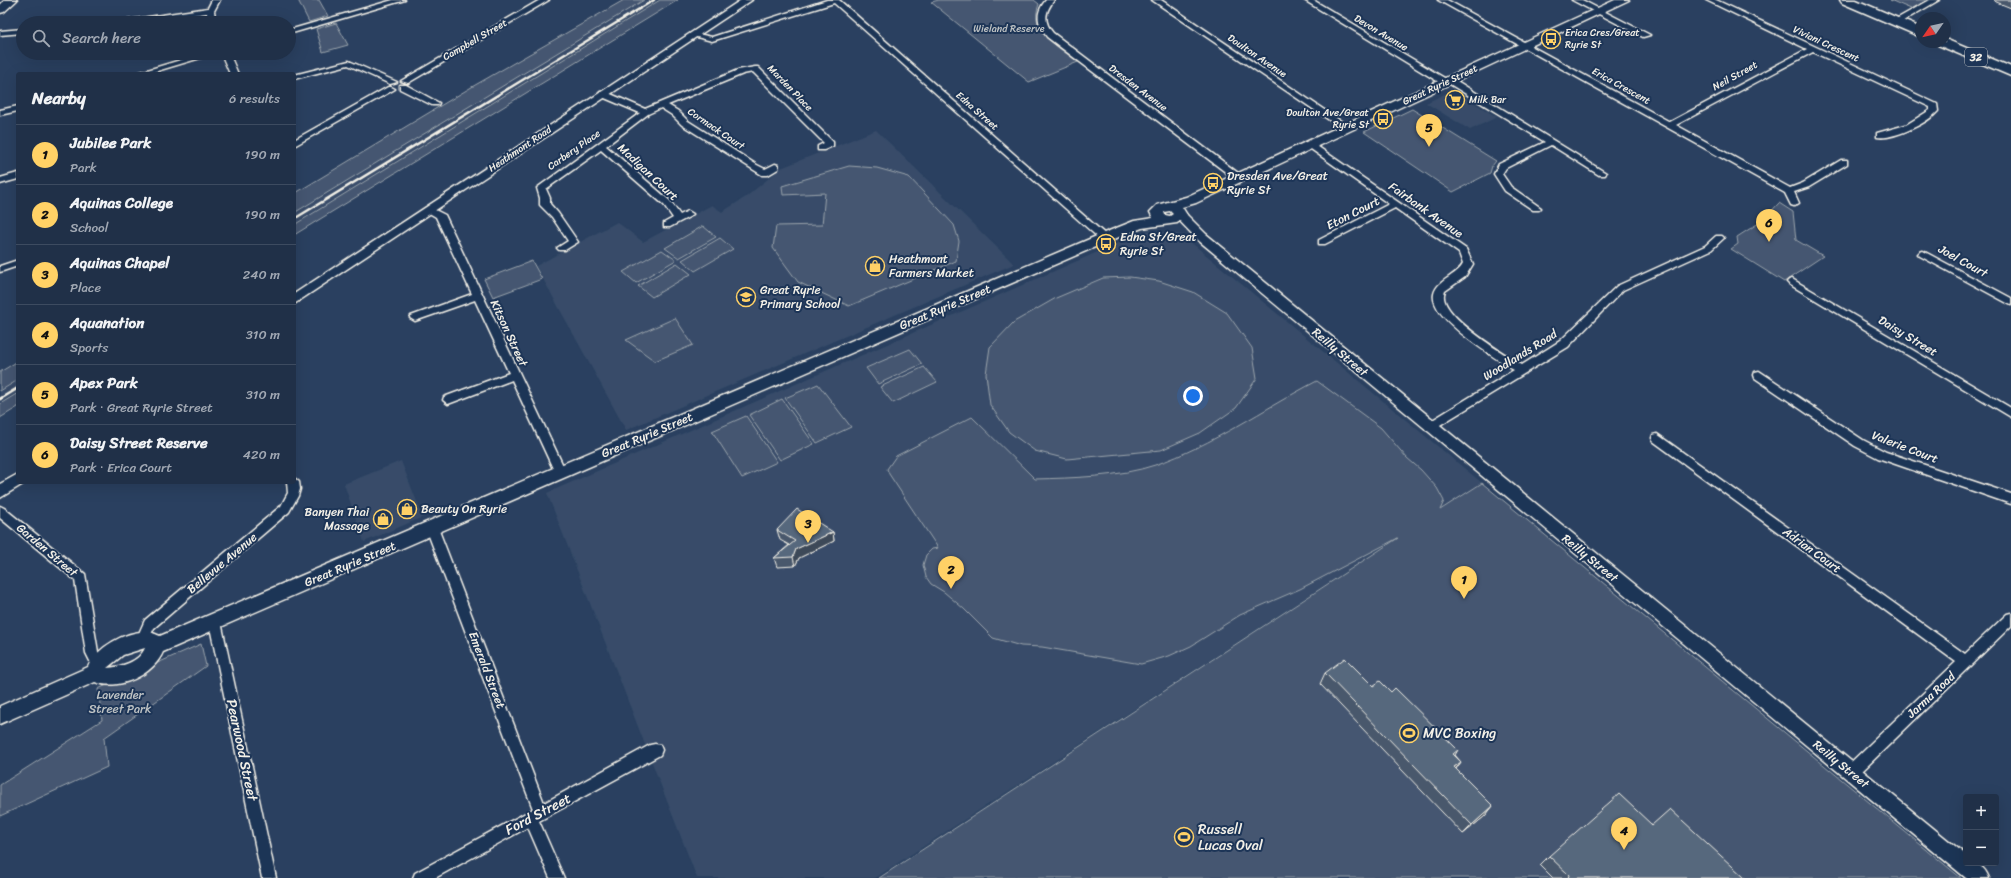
<!DOCTYPE html>
<html lang="en">
<head>
<meta charset="utf-8">
<style>
  :root { --surface:#203048; --page:#28384f; --text:#f1f3f6; --muted:#a2a9b4; --line:#3d4b60; --accent:#ffd166 }
  body { margin:0; font-family:Sriracha,sans-serif; background:var(--page); color:var(--text) }
  .controls { position:absolute; right:12px; bottom:12px; display:grid; overflow:hidden; border-radius:4px; box-shadow:0 4px 16px #0002 }
  .controls button { width:36px; height:36px; display:grid; place-items:center; padding:0; border:0; border-bottom:1px solid var(--line); background:var(--surface); color:var(--text); font:20px sans-serif }
  .compass { position:absolute; left:1915px; top:12px; width:36px; height:36px; border-radius:50%; background:var(--surface); box-shadow:0 4px 16px #0002; rotate:236deg }
  .you { position:absolute; left:1193px; top:396px; width:14px; height:14px; margin:-10px; border:3px solid #fff; border-radius:50%; background:#1a73e8; box-shadow:0 0 0 6px #1a73e833 }
  .badge { display:grid; place-items:center; width:26px; height:26px; border-radius:50%; background:var(--accent); color:#111; font-size:13px; font-weight:700 }
  .pin { position:absolute; translate:-50% -33px; filter:drop-shadow(0 1px 2px #0008) }
  .pin::after { content:''; position:absolute; top:21px; width:14px; height:12px; background:inherit; clip-path:polygon(0 0,100% 0,50% 100%) }
  .list { margin:0; padding:0; list-style:none }
  h2 { display:flex; justify-content:space-between; align-items:center; height:52px; margin:0; padding:0 16px; font-size:17px }
  h2 small { font-size:13px; font-weight:400; color:var(--muted) }
  .list li { display:grid; grid-template-columns:26px 1fr auto; gap:12px; align-items:center; box-sizing:border-box; height:60px; padding:0 16px; border-top:1px solid var(--line) }
  .list b { display:block; font-size:15px; white-space:nowrap }
  .list p { margin:0; font-size:13px; white-space:nowrap; color:var(--muted) }
  .list em { font-size:13px; font-style:normal; color:var(--muted) }
  .icon { flex:none; width:22px; height:22px; fill:none; stroke:currentColor; stroke-width:2; stroke-linecap:round; stroke-linejoin:round }
  .map { position:relative; flex:none; width:2011px; height:878px; overflow:hidden }
  .search { position:absolute; background:var(--surface); box-shadow:0 4px 16px #0002; left:16px; top:16px; width:280px; height:44px; display:flex; align-items:center; gap:10px; box-sizing:border-box; padding:0 14px; border-radius:22px; color:var(--muted); font-size:15px }
  .panel { position:absolute; background:var(--surface); box-shadow:0 4px 16px #0002; left:16px; top:72px; width:280px; height:412px; border-radius:4px }
  .map>svg:first-child { display:block }
</style>
</head>
<body>
<div class="map">
<svg width="2011" height="878" viewBox="0 0 2011 878">
  <rect width="100%" height="100%" fill="#2a4060"/>
  <filter id="ink" filterUnits="userSpaceOnUse"><feTurbulence type="fractalNoise" baseFrequency=".025" numOctaves="2"/><feDisplacementMap in="SourceGraphic" scale="8" xChannelSelector="R" yChannelSelector="G"/><feConvolveMatrix kernelMatrix="1 2 1 2 8 2 1 2 1" color-interpolation-filters="sRGB"/></filter>
  <g filter="url(#ink)">
    <path fill="#374c69" d="M644,0h16l-366,225v-12z
      M1453,90l44,27 -27,13 -44,-27z
      M876,130l138,134 -388,166 -90,-164 81,-44 26,20 69,-37 10,7 24,-15 35,-29z
      M1148,230l34,5 300,248 -607,395h-178l-150,-385z
      M18,380v13l-18,11v-13z
      M401,461l22,56 -59,25 -20,-58z"/>
    <path fill="#445771" stroke="#9ca4ac" d="M298,0h21l9,16 -19,6z
      M624,0h20l-350,213v-19l176,-106z
      M660,0h18l-384,235v-10z
      M939,0h95l5,4c-11,28 20,43 39,58l-49,20 -98,-80z
      M1890,0h37l-16,9z
      M336,23l12,22 -25,7 -7,-23z
      M1412,109l84,52 -4,5 -2,7 -37,19 -89,-60z
      M849,166l28,2 32,9 45,48 5,16 -3,20 -107,45 -51,-24 -25,-34 3,-22 46,-1 3,-32 -42,2 -1,-9z
      M1779,203l14,9 3,28 27,16 -39,26 -53,-33 7,-5 -1,-7 25,-16z
      M703,226l13,11 -37,21 -14,-10z
      M720,238l13,11 -38,22 -13,-11z
      M662,250l14,10 -40,23 -13,-11z
      M532,261l10,18 -49,18 -9,-18z
      M677,263l14,11 -39,23 -14,-11z
      M1130,277l29,4 34,11 34,21 25,35 5,30 -21,30 -36,25 -39,17 -94,9 -32,-8 -26,-19 -19,-27 -4,-31 4,-27 24,-25 42,-24 47,-20z
      M675,318l18,27 -38,16 -29,-21z
      M910,349l12,15 -44,20 -12,-16z
      M18,361v19l-18,11v-19z
      M924,367l13,15 -44,21 -13,-16z
      M1317,381l64,47 26,30 14,12 16,18 7,13 -4,9 42,-27 479,395h-1082l519,-340 -98,51 -60,26 -49,31 -22,10 -28,8 -99,-17 -21,-1 -28,-8 -29,-29 -20,-17 -13,-8 -5,-7 -3,-12 3,-10 6,-6 6,-1 -49,-74 -2,-5 9,-13 76,-39 63,62c37,-1 85,-2 120,-14 58,-20 108,-56 162,-84z
      M818,384l33,43 -34,16 -32,-45z
      M18,393v14l-18,11v-14z
      M782,399l32,45 -34,16 -31,-45z
      M746,416l31,46 -35,16 -30,-47z
      M201,644l5,22 -102,72 3,29 -107,49v-31l102,-65 -4,-31z"/>
    <g fill="none" stroke-linecap="round" stroke-linejoin="round">
      <defs>
        <path id="minor" d="M212,0h8l-6,11 2,12h-8l-1,-10 -70,10h-19l4,-2 86,-13z
          M393,0h12l-116,34v-4z
          M540,0h9l-141,83 -7,-2z
          M827,0h12l268,236v4h-6l-267,-237 -122,38 -23,-6 4,-2 19,4z
          M1046,0h8c-9,12 -11,21 -1,33l189,143v4h-6l-189,-143c-10,-14 -12,-24 -1,-37z
          M1152,0h9l190,128 -1,2h-6z
          M1304,0h9l133,79 6,-1 154,95 -1,2h-6l-48,-30 -45,23 -4,6 9,13 30,21 -2,2h-6l-28,-19 -11,-17 5,-10 46,-22 -97,-59 -6,1z
          M1438,0h9l223,122 137,-73 -101,-49h10l221,104 1,7c-10,12 -45,29 -61,26v-4l29,-8 24,-15v-3l-117,-55 -137,73 114,63 13,-5 38,-23h6v4l-38,23 -15,5 5,11 -5,3 -3,-1 -6,-12z
          M1572,0h10l68,35 -7,2z
          M1930,0h9l-41,24 -7,-2z
          M23,29v4l-23,2v-4z
          M204,53h13l-70,21h-13z
          M221,53h8l9,21h-8z
          M349,61l48,21 -7,2 -42,-19 -54,14v-4z
          M755,67h3l75,75v4l-9,4h-6v-4l6,-3 -71,-71 -10,2 -75,31 10,6 10,10 69,44 8,4 10,-5 3,1v4l-10,6h-6l-80,-50 -10,-10 -11,-7 -13,6 -42,32 64,55 10,14 8,-4 5,3 -2,2 -21,11h-6v-4l9,-5 -9,-13 -63,-55 -55,39 4,9v6l8,9 20,29 -13,8h-6l-2,-2 11,-7 -16,-24 -12,-12v-7l-3,-10 103,-75 -40,-17v-4h6l39,17 93,-39z
          M400,85h6l33,18 -1,2h-6l-32,-16z
          M388,87h3l4,2 -101,57v-6z
          M18,106v5l-18,4v-5z
          M1311,142l155,107 7,15 -8,13 -20,14c-11,22 61,64 77,74l38,-24 57,-55 88,-40 11,-10h6l2,2 -13,12 -88,40 -55,57 -138,84 -4,-1 -1,-3 1,-3 88,-54c-18,-12 -85,-52 -80,-76 3,-14 23,-18 29,-30l-4,-11 -64,-45 -70,36h-6v-4l70,-36 -81,-57v-4z
          M18,173v6l-18,5v-6z
          M429,207l16,8 121,257 -2,3h-8l-44,-95 -64,24 -5,-4 1,-3 65,-24 -34,-73 -60,21 -5,-3 1,-2 61,-22 -36,-77 -12,-7z
          M1923,251l88,47v7l-91,-49 -2,-2 2,-2z
          M18,260v6l-18,6v-6z
          M1792,279l219,129v9l-222,-133 -2,-2 2,-2z
          M1759,371l104,69 23,12 125,42v10l-133,-46 -23,-12 -100,-68 -1,-3 1,-3z
          M1657,434l308,220 42,-40 4,-1v13l-155,151 -5,2 -5,-2 -2,-5 2,-5 110,-105 -303,-221 -1,-3 1,-3z
          M294,478l5,4 1,7 -2,7 -9,16 -135,116 -8,16 -4,2 -4,-2 -2,-4 9,-20 136,-114 7,-13 -1,-11h7z
          M0,506l4,2 81,66 13,78 6,11 -1,4 -5,2 -5,-2 -7,-14 -11,-73 -75,-62z
          M432,523l4,2 2,3 106,275 106,-58 5,-1 5,1 2,5 -2,5 -121,66 25,57h-14l-22,-51 -93,51h-22l2,-5 118,-64 -107,-281 2,-3z
          M215,617l4,1 2,4 55,256h-14l-53,-256 2,-4z"/>
        <path id="tertiary" d="M741,0h11l-458,304v-10z
          M1180,211l4,1 22,22 760,621v8c12,0 18,3 23,15h-23l-768,-638 -24,-25z
          M18,474v8h6l-1,2 -23,14v-14z"/>
        <path id="secondary" d="M5,0h12l-13,12 -4,1v-8z
          M1615,0h14l-433,203 -14,4 5,8 -10,8 -35,5 -33,13 -946,411c-10,23 -44,39 -68,30l-95,42v-18l88,-39c8,-19 39,-37 60,-35 4,0 9,3 12,4l939,-401 35,-14 19,-3 -3,-6 7,-7 29,-8zM1170,211l3,3 -3,2 -5,-1 -1,-3zM145,648c-6,14 -24,19 -38,20l16,-13z"/>
        <path id="primary" d="M1840,0h16l65,28v9l-79,-34z
          M1945,39l66,28v9l-73,-31 -2,-3h9z"/>
      </defs>
      <use href="#minor" stroke="#f4f1e8" stroke-width="3"/>
      <use href="#tertiary" stroke="#f4f1e8" stroke-width="3"/>
      <use href="#secondary" stroke="#f4f1e8" stroke-width="3"/>
      <use href="#primary" stroke="#f4f1e8" stroke-width="3"/>
      <use href="#minor" fill="#1d3557" fill-rule="evenodd"/>
      <use href="#tertiary" fill="#1d3557" fill-rule="evenodd"/>
      <use href="#secondary" fill="#1d3557" fill-rule="evenodd"/>
      <use href="#primary" fill="#1d3557" fill-rule="evenodd"/>
      <path stroke="#f4f1e8" stroke-width="2.5" d="M294,219l360,-219"/>
      <path stroke="#f4f1e8" stroke-width="3" d="M0,399l18,-11"/>
    </g>
    <path fill="#4a596c" stroke="#f4f1e8" d="M1995,0h16v8l-17,-7z
      M777,530l56,2 1,9 -35,17 -4,8 -18,1 -3,-9 15,-13 -9,-5z
      M1325,673l66,19 67,58 -3,5 6,7 -5,7 37,37 -8,10 -22,18 -143,-150z
      M1652,824l93,54h-192l-13,-13 9,-9z"/>
    <path fill="#3c4858" stroke="#f4f1e8" d="M833,532l1,9 -35,17 -4,8 -2,-9 3,-8z
      M1461,762l-8,10 1,-5z
      M1493,806l-8,10 -22,18 9,-9z"/>
    <path fill="#56677d" stroke="#f4f1e8" d="M797,509l36,23 -37,17 -3,8 -19,1 21,-17 -18,-11z
      M1345,658l28,28 7,-5 11,11 4,-4 63,62 -5,4 8,8 -7,5 39,39 -21,19 -147,-152z
      M1619,794l33,31 18,-16 75,69h-177l1,-3 -20,-19z"/>
  </g>
  <defs>
    <symbol id="bus-ring" viewBox="-11 -11 22 22"><circle r="9.5" fill="#1d3557" stroke="#ffd166" stroke-width="1.5"/><path d="M-5-6H5V4H4V6H2V4H-2V6H-4V4H-5ZM-3.5-4V0h7V-4ZM-3.5 1.2v1.5H-2V1.2ZM2 1.2v1.5H3.5V1.2Z" fill="#ffd166"/></symbol>
    <symbol id="supermarket-ring" viewBox="-11 -11 22 22"><circle r="9.5" fill="#1d3557" stroke="#ffd166" stroke-width="1.5"/><path d="M-6-5.5h2.5l.6 2H6L4.5 2H-2.5L-4.4-4H-6ZM-1.5 3.2a1.3 1.3 0 1 0 .1 0ZM3 3.2a1.3 1.3 0 1 0 .1 0Z" fill="#ffd166"/></symbol>
    <symbol id="shop-ring" viewBox="-11 -11 22 22"><circle r="9.5" fill="#1d3557" stroke="#ffd166" stroke-width="1.5"/><path d="M-5-2.5h2.3a2.7 3.5 0 0 1 5.4 0H5L5.5 6h-11ZM-1.5-2.5h3a1.5 2.3 0 0 0-3 0Z" fill="#ffd166"/></symbol>
    <symbol id="school-ring" viewBox="-11 -11 22 22"><circle r="9.5" fill="#1d3557" stroke="#ffd166" stroke-width="1.5"/><path d="M0-5L7-2L0 1L-7-2ZM-4 1L0 2.5L4 1V4Q0 6-4 4Z" fill="#ffd166"/></symbol>
    <symbol id="stadium-ring" viewBox="-11 -11 22 22"><circle r="9.5" fill="#1d3557" stroke="#ffd166" stroke-width="1.5"/><path d="M0-5a6.5 5 0 1 0 0 10a6.5 5 0 1 0 0-10ZM-3.5-1.8h7v3.6h-7Z" fill="#ffd166"/></symbol>
  </defs>
  <g fill-rule="evenodd">
    <use href="#bus-ring" x="1540" y="28" width="22" height="22"/>
    <use href="#supermarket-ring" x="1444" y="89" width="22" height="22"/>
    <use href="#bus-ring" x="1372" y="108" width="22" height="22"/>
    <use href="#bus-ring" x="1202" y="172" width="22" height="22"/>
    <use href="#bus-ring" x="1095" y="233" width="22" height="22"/>
    <use href="#shop-ring" x="864" y="255" width="22" height="22"/>
    <use href="#school-ring" x="735" y="286" width="22" height="22"/>
    <use href="#shop-ring" x="396" y="498" width="22" height="22"/>
    <use href="#shop-ring" x="372" y="508" width="22" height="22"/>
    <use href="#stadium-ring" x="1398" y="722" width="22" height="22"/>
    <use href="#stadium-ring" x="1173" y="826" width="22" height="22"/>
  </g>
  <g text-anchor="middle" dominant-baseline="central" stroke-width="4" stroke-linejoin="round" paint-order="stroke">
    <g font-size="10" fill="#bfc3c4" stroke="#1d3557">
      <text x="1009" y="29">Wieland Reserve</text>
    </g>
    <g font-size="10" fill="#f4f1e8" stroke="#1d3557">
      <text transform="translate(1381 33) rotate(31)">Devon Avenue</text>
      <text transform="translate(475 40) rotate(-30)">Campbell Street</text>
      <text transform="translate(1826 44) rotate(25)">Viviani Crescent</text>
      <text transform="translate(1257 56) rotate(34)">Doulton Avenue</text>
      <text transform="translate(1735 76) rotate(-29)">Neil Street</text>
      <text transform="translate(1440 85) rotate(-25)">Great Ryrie Street</text>
      <text transform="translate(1621 86) rotate(29)">Erica Crescent</text>
      <text transform="translate(790 88) rotate(46)">Marden Place</text>
      <text transform="translate(1138 88) rotate(37)">Dresden Avenue</text>
      <text transform="translate(977 111) rotate(41)">Edna Street</text>
      <text transform="translate(716 129) rotate(34)">Cormack Court</text>
      <text transform="translate(520 149) rotate(-34)">Heathmont Road</text>
      <text transform="translate(574 150) rotate(-35)">Carbery Place</text>
    </g>
    <g font-size="10" fill="#f4f1e8" stroke="#1d3557" text-anchor="start">
      <text x="1565" y="33">Erica Cres/Great<tspan x="1565" dy="12">Ryrie St</tspan></text>
      <text x="1469" y="100">Milk Bar</text>
      <text x="1369" y="113" text-anchor="end">Doulton Ave/Great<tspan x="1369" dy="12">Ryrie St</tspan></text>
    </g>
    <rect fill="#1d3557" stroke="#b4b9bc" stroke-width="1" x="1965" y="48" width="22" height="18" rx="3"/>
    <g font-size="11" font-weight="bold" fill="#f4f1e8">
      <text x="1976" y="57">32</text>
    </g>
    <g font-size="12" fill="#f4f1e8" stroke="#1d3557">
      <text transform="translate(648 172) rotate(43)">Madigan Court</text>
      <text transform="translate(1426 210) rotate(35)">Fairbank Avenue</text>
      <text transform="translate(1353 213) rotate(-27)">Eton Court</text>
      <text transform="translate(1963 261) rotate(29)">Joel Court</text>
      <text transform="translate(945 307) rotate(-23)">Great Ryrie Street</text>
      <text transform="translate(509 333) rotate(65)">Kitson Street</text>
      <text transform="translate(1908 336) rotate(31)">Daisy Street</text>
      <text transform="translate(1340 352) rotate(40)">Reilly Street</text>
      <text transform="translate(1520 355) rotate(-32)">Woodlands Road</text>
      <text transform="translate(647 435) rotate(-23)">Great Ryrie Street</text>
      <text transform="translate(1905 447) rotate(21)">Valerie Court</text>
      <text transform="translate(47 550) rotate(40)">Garden Street</text>
      <text transform="translate(1812 550) rotate(36)">Adrian Court</text>
      <text transform="translate(1590 558) rotate(39)">Reilly Street</text>
      <text transform="translate(222 563) rotate(-40)">Bellevue Avenue</text>
      <text transform="translate(350 564) rotate(-23)">Great Ryrie Street</text>
      <text transform="translate(487 670) rotate(69)">Emerald Street</text>
      <text transform="translate(1931 695) rotate(-43)">Jarma Road</text>
      <text transform="translate(1841 764) rotate(39)">Reilly Street</text>
    </g>
    <g font-size="12" fill="#f4f1e8" stroke="#1d3557" text-anchor="start">
      <text x="1227" y="176">Dresden Ave/Great<tspan x="1227" dy="14">Ryrie St</tspan></text>
      <text x="1120" y="237">Edna St/Great<tspan x="1120" dy="14">Ryrie St</tspan></text>
      <text x="889" y="259">Heathmont<tspan x="889" dy="14">Farmers Market</tspan></text>
      <text x="760" y="290">Great Ryrie<tspan x="760" dy="14">Primary School</tspan></text>
      <text x="421" y="509">Beauty On Ryrie</text>
      <text x="369" y="512" text-anchor="end">Banyen Thai<tspan x="369" dy="14">Massage</tspan></text>
    </g>
    <g font-size="12" fill="#bfc3c4" stroke="#1d3557">
      <text x="120" y="695">Lavender<tspan x="120" dy="14">Street Park</tspan></text>
    </g>
    <g font-size="14" fill="#f4f1e8" stroke="#1d3557" text-anchor="start">
      <text x="1423" y="733">MVC Boxing</text>
      <text x="1198" y="829">Russell<tspan x="1198" dy="16">Lucas Oval</tspan></text>
    </g>
    <g font-size="14" fill="#f4f1e8" stroke="#1d3557">
      <text transform="translate(242 750) rotate(78)">Pearwood Street</text>
      <text transform="translate(538 814) rotate(-28)">Ford Street</text>
    </g>
  </g>
</svg>
<div class="controls">
<button>+</button>
<button>−</button>
</div>
<svg class="compass" viewBox="-18 -18 36 36"><path d="M0-13l5 13h-10z" fill="#e53935"/><path d="M0 13l5-13h-10z" fill="#a2a9b4"/></svg>
<div class="you"></div>
<div class="pin badge" style="left:1464px;top:599px">1</div>
<div class="pin badge" style="left:951px;top:589px">2</div>
<div class="pin badge" style="left:808px;top:543px">3</div>
<div class="pin badge" style="left:1624px;top:850px">4</div>
<div class="pin badge" style="left:1429px;top:147px">5</div>
<div class="pin badge" style="left:1769px;top:242px">6</div>
<div class="search"><svg class="icon" aria-label="search" viewBox="0 0 24 24"><circle cx="10" cy="10" r="6"/><path d="M15 15l6 6"/></svg>Search here</div>
<section class="panel">
<h2>Nearby<small>6 results</small></h2>
<ul class="list">
<li><span class="badge">1</span><div><b>Jubilee Park</b><p>Park</p></div><em>190 m</em></li>
<li><span class="badge">2</span><div><b>Aquinas College</b><p>School</p></div><em>190 m</em></li>
<li><span class="badge">3</span><div><b>Aquinas Chapel</b><p>Place</p></div><em>240 m</em></li>
<li><span class="badge">4</span><div><b>Aquanation</b><p>Sports</p></div><em>310 m</em></li>
<li><span class="badge">5</span><div><b>Apex Park</b><p>Park · Great Ryrie Street</p></div><em>310 m</em></li>
<li><span class="badge">6</span><div><b>Daisy Street Reserve</b><p>Park · Erica Court</p></div><em>420 m</em></li>
</ul>
</section>
</div>
</body>
</html>
